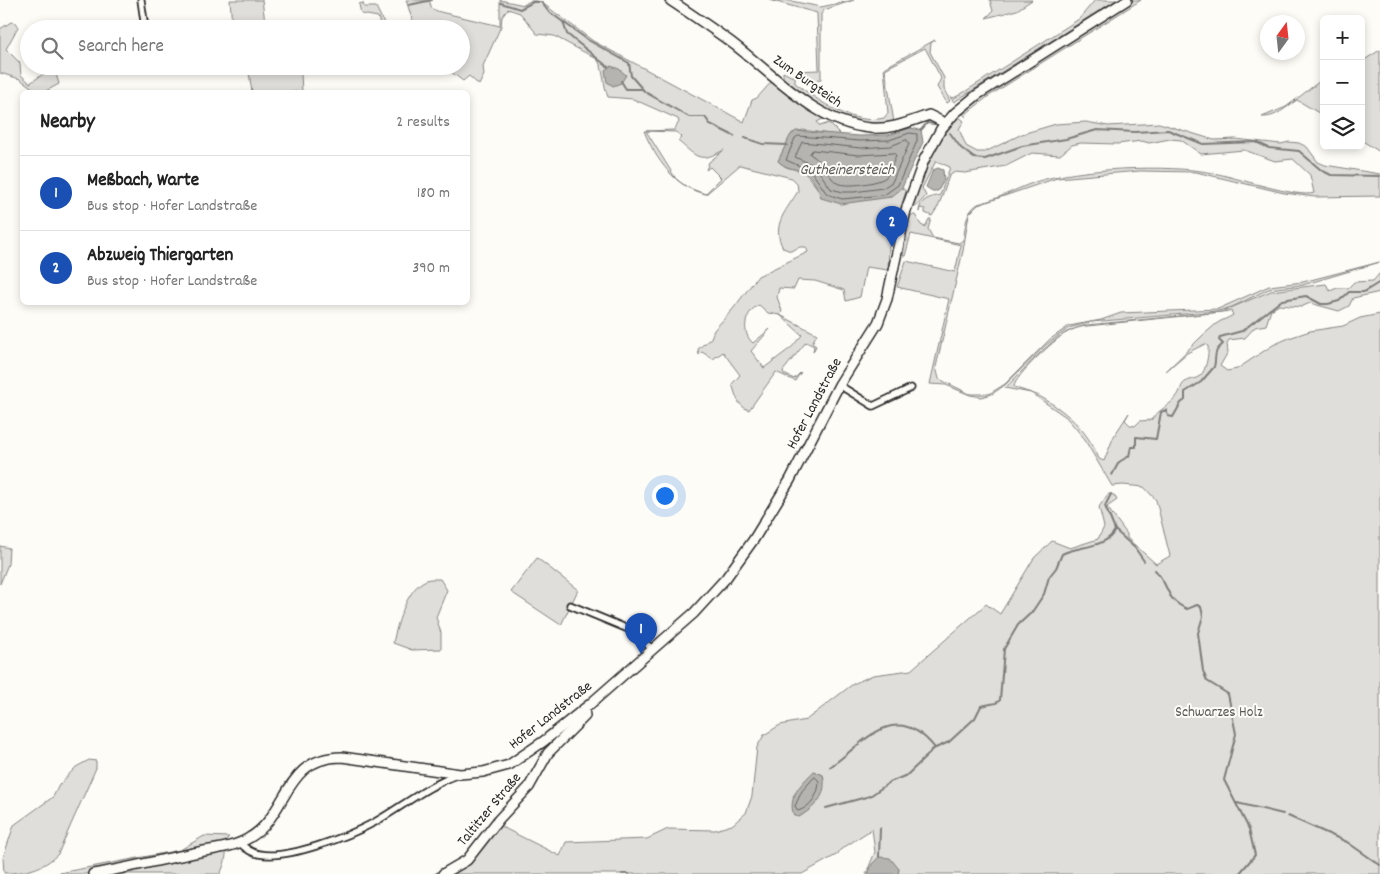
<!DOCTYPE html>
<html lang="en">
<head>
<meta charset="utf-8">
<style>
  :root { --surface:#fff; --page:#f6f6f6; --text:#222; --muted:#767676; --line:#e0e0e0; --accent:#c8321e }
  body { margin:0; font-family:Dekko,sans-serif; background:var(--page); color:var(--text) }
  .controls { position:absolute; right:15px; top:15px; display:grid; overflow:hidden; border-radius:8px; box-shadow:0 2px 8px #0003 }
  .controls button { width:45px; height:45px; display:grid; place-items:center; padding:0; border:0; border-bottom:1px solid var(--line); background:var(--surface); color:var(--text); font:25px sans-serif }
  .compass { position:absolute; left:1260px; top:15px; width:45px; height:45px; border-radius:50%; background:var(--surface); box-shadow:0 2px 8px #0003; rotate:15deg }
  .you { position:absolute; left:664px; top:495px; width:18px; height:18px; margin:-12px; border:4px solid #fff; border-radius:50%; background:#1a73e8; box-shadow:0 0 0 8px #1a73e833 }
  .badge { display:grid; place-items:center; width:32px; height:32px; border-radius:50%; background:var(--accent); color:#fff; font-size:16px; font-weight:700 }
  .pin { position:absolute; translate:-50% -41px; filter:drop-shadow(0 1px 2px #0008) }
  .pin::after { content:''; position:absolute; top:26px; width:18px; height:15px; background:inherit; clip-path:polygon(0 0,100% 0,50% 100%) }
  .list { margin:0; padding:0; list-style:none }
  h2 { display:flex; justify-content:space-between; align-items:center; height:65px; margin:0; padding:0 20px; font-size:21px }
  h2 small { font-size:16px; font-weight:400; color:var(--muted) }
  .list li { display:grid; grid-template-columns:32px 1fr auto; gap:15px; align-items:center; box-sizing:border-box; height:75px; padding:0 20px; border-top:1px solid var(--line) }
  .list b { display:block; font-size:19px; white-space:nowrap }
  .list p { margin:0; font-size:16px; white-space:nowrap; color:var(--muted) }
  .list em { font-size:16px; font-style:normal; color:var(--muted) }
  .icon { flex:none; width:28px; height:28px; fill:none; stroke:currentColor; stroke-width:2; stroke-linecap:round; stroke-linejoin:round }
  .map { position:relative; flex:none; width:1380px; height:874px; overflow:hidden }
  .search { position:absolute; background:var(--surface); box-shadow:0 2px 8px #0003; left:20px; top:20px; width:450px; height:55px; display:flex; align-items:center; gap:12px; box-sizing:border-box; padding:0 18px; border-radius:28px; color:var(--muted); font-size:19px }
  .panel { position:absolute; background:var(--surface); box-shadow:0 2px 8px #0003; left:20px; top:90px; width:450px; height:215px; border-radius:8px }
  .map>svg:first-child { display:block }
</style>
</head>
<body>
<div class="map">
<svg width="1380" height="874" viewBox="0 0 1380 874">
  <rect width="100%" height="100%" fill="#fdfcf7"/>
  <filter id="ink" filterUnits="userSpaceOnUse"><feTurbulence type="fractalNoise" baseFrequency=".02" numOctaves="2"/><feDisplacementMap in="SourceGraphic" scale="10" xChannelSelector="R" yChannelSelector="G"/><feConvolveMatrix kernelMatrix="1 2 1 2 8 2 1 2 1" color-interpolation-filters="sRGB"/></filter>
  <g filter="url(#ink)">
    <path fill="#dfdeda" stroke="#858482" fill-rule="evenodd" d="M230,0h32l4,29h-70v-2l36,-3z
      M406,0h23l3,9 8,3 60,14v-26l24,5c5,-5 11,-5 17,-3l52,39 151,81 8,-22 5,-2 16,-18 52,38 -8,4 3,4 9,-3 13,13 -39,-6 -11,3 -14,28 8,6 18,5 16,19 71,6 11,-9 4,3 -17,55 -1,24 -22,-3 -6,30 -14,4 -2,-11 -29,-9 -17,-1 -4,9 -15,-1 -2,9 5,14 -2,4 37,19 -5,9 4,3 -3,6 1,-6 -8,-4 -23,29 1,3 10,5 7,-7 -6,9 -19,-9 -27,38c-12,-4 -13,-15 -17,-26l8,-9 -17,-23 -10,7 -11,-7 -3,3 -1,-6 13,-11 3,-8 19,-21 25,-33 50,-24 -2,-5h-6l-9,4 -8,-3c-13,-24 5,-39 15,-57l-1,-8 -5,-5 -52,-13 -34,29c-30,-5 -51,-36 -62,-63l30,-1 5,-8 -1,-3 -45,-20 -25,-2c-5,-12 -4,-29 -11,-38l-43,-23 -17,-2 -17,-21 -12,-4 -6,8 -1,9 -18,40 1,9 -5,10 -10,-9 -6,5 -20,-15h18v-37h-52l4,-7zM646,131l30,1 6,5 -4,4c20,17 21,22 46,9l-15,12 -3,8 4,-3 11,11 -16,16 -18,-7 -11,-8zM759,305l9,8 12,2 22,20 -10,12 -28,21 -13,-17 19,-22 -17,14c-12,-10 -9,-31 6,-38z
      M769,0h17l35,7 33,-7 -30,10 -3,4v65l-9,1 -4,-5 -6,-3 -7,5v6c24,18 57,43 89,35l4,-5 -4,-45 51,-28 -4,3 -1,9 14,26v11l6,12 -3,2 -10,-16 4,-9 -16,-30 -40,21 9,53c-35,5 -62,-6 -90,-26 -7,-5 -16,-10 -21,-17v-7l10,5 3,-6 23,-1 -2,-57z
      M990,0h42l-15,10 -31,8 7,-7z
      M1095,0h21l-162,102 -4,-5 4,1 12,-7 113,-72z
      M1133,0h8l-152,96 -22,17 -1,4 -2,-2 -1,-4 9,-8z
      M363,3l1,4h12l11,22 -6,-1 -3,-11 -17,-3 -2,-10z
      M11,22l5,1 2,4 -12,22 14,14 1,12 9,8 24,-16 5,17 -15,8h-6l-18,-13 -20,-6v-44z
      M1380,50v102l-19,-12v-78z
      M248,66h43l2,3 2,-3h13l-5,2 -2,6 1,18h-50z
      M1324,78v38l-27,-16c-11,7 -21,18 -35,17l24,-10z
      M958,116l6,5 -5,8 7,17 11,6h8l37,-18 34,-10 30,-2 22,4 51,-3 55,17 21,-1 46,5 8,-2 10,1 8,4 11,15 7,3 55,9v22l-65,1 -31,-4 -88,-21 -56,-1 -83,7 -79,27 -9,9 -6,37 -27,116 3,12 31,15h19l16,-10 44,-44 20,-14 32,-6 20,-7 97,-4 51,-23 34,-4 77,-20 -77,23 -34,4 -37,18 -14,4 -127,11 -22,6 -23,17 -41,40 -13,9 -10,3 -12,-2 -24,-10 -16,-1 19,-85 -52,-12 9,-26 49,11 6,-27 -50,-11 -6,22h-2l2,-14 2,-1 -1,-12 5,-14h4l6,10 4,2 4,-8h2l-3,10 5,9 26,5 4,-3c3,-14 2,-28 15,-36 20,-5 38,-15 57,-22 42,-14 134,-18 178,-9 19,3 86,26 101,20l-4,-18 -17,-16 -18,2 -31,-11 -43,4 -20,-14 -11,-1 -21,4 -7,-2 -25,3 -36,-1 -9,2 -12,10 -28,-2 -26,13 -41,7 -10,-1 -6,4 -10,29 -7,11 -7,-3v-4l-5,-1 -1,4c0,-12 11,-15 21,-17l10,-28 -14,-6 -14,27 4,8 -10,11 -4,-2 22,-55z
      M1380,273v19l-27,6 -4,8 -10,5 -29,-8 -9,4 -22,-2 -8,5 -5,15 -11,2 -10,11 -16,2 -2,3 1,9 -8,14 7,5 10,-2 36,-24 16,-7 21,-7 33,-5 17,-8 20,-4v560h-482l1,-5 -27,-5 -4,10h-2l9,-22 -3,-23 -32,21 -2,4 -36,20h-368l27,-14 19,-21 18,-14 62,31 6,-14 81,-3 21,-10 47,1 17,-5 14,-12 6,-17 5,-49 7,-12 16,-10 26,-5 47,-36 20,-9 38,-5 75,-66 14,10 34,-56 18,-17 18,7 28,-9 6,-12 -5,-20 9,-13 6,1 3,5 -10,7 20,27v4l29,26 14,-8 -14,-56 -12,-13 -21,-2 -11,1 -29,-49 -17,-20 -35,-24 -26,-5c25,-23 48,-56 82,-63l134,-13 50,-21 55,-7 4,7 7,-3h11l6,-6 19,-1zM1231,311l2,4c-6,4 -12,5 -17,9 -18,14 -33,32 -50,47l21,-18 18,-9 3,2c1,8 -2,25 -8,30 -4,3 -10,3 -15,6 -5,4 -4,9 -8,14 -6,9 -18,13 -26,24l-11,1 -5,5 -5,-1 -5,-5 4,-7 -15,23 -10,25 -5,-2c-11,-29 -35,-50 -62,-64 -8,-3 -16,-5 -23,-8 1,-12 40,-46 51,-54 7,-4 14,-6 22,-7zM814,771l9,4c4,19 -10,33 -24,42l-6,-21z
      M0,546l9,2 -1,16 -8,20z
      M537,558l41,32 -17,35 -50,-33z
      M430,579h10l7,11 -11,27 5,16v16l-29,1 -19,-7c4,-19 15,-60 37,-64z
      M89,760l7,1v7l-38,86c-15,15 -33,19 -54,19l-1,-15 11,-33 39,-28 6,-12 17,-18z
      M204,836l25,1 -3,3c1,13 0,23 -6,34h-166l126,-24z"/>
    <path fill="#b5b4b1" stroke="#7e7d7b" d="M611,66l8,3 7,6 -5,8 -8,3 -6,-4 -2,-12z
      M910,128l11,2 2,12 -15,32 -6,14 -11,9 -50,7 -20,-6c-2,-8 -9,-22 -17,-26 -10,-4 -18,-3 -26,-11l12,-25 6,-5 64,5 28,-1z
      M938,168l5,2 1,10 -6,11h-6l-6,-4 7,-17z
      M814,771l9,4c5,21 -8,32 -24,42l-5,-1c-7,-19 7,-32 20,-45z
      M879,857l11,1 9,11 -1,5h-30l4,-10z"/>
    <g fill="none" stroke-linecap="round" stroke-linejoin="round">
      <path stroke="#626261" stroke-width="1" d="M910,133l7,1v7l-19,44 -14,10 -42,4 -15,-5 -16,-23 -25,-11 9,-22 3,-2 62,5 29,-1z
        M907,140l2,4 -17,38 -9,6 -29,4h-11l-12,-3 -16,-23 -20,-9 7,-15 59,6 29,-2z
        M813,150l46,5 34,-2 3,2c-3,7 -5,17 -10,22 -6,6 -41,11 -49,6 -10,-7 -12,-20 -27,-29z
        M815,777l4,4c0,13 -8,26 -21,30l-3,-5 7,-15z"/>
      <path stroke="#7e7d7b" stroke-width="2" d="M501,3l19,6 13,-7h8l7,9 40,29 41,23 2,13 14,16 44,25h16l5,7 24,12
        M409,5l23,-5
        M563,22l4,12 41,33
        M621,81l5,8h15
        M921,130l6,-7 7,1
        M950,133l11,15 13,10 11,1 37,-13 44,-7 31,-9 38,2 33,-2 35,14 53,-2 13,6 30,3 22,19 10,5 49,1
        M745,138l18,6 24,1
        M1112,475l7,-13 10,-6 2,-9h5v-10l20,2 5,-27 5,-2 2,6 5,1 8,-14 4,-3v-8l16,-10 13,-15c3,-11 -2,-14 9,-23l-4,-4 1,-3 22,-6 40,-31 24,-4 15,8h7l11,-3 10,-9h15l16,-10
        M1115,530l20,18 9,13
        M1155,570c16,17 9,29 32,39l10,-4 4,2 2,9 -5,17 5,38 4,10 21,13 8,40 -12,46 25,49 6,26 -16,19
        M830,767c36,-26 66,-68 105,-19
        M1237,803l46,11
        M826,808l44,-12 20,-14 17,-7 22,-21 2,-4 18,-8 26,-24 6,-12 15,-3 4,-3 4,-51 14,-24 14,-13 12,-18 5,-17 7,-9 6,-14c16,-8 45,-6 53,-24l-10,-24 6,-12
        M1288,816l59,26 33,23
        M879,857l1,-29
        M622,874h7"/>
      <defs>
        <path id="street" d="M141,0l3,21
          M839,385l34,21 38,-18
          M570,605l63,26 20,19
          M240,843c5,5 11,10 19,11 29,6 90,-18 116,-32 28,-16 52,-36 82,-47"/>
        <path id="secondary" d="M670,0c22,15 45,30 66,46 40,31 81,77 134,82 21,2 39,-6 59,-13l16,8
          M443,874l24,-14 32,-41 30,-32 19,-34 37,-37 -1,-7"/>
        <path id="primary" d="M93,874c33,-6 67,-14 101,-21 18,-4 39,-5 55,-15 40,-23 34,-81 93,-81l118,17 23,-2 26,-7 35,-24 45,-36 105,-92 32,-35 28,-39 36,-59 49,-95 39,-62 9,-24 19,-89 18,-50 17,-31 14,-16 22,-18 150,-95"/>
      </defs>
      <use href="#street" stroke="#2b2b2b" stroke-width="9"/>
      <use href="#secondary" stroke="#2b2b2b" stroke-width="12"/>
      <use href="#primary" stroke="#2b2b2b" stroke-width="12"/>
      <use href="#street" stroke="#fdfcf7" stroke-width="5.5"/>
      <use href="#secondary" stroke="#fdfcf7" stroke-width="9"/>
      <use href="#primary" stroke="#fdfcf7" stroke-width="9"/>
    </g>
  </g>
  <g text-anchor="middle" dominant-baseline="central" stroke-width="4" stroke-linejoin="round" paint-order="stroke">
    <g font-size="15" fill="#2b2b2b" stroke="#fdfcf7">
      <text transform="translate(807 82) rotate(35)">Zum Burgteich</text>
      <text transform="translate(815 404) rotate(-62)">Hofer Landstraße</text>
      <text transform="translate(551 716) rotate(-38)">Hofer Landstraße</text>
      <text transform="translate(490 810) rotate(-50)">Taltitzer Straße</text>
    </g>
    <g font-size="15" fill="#585857" stroke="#fdfcf7">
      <text x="1219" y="713">Schwarzes Holz</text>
    </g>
    <g font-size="16" font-style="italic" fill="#5b5b5a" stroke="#fdfcf7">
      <text x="847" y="170">Gutheinersteich</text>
    </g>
  </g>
</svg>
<div class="controls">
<button>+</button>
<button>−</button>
<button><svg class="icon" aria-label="layers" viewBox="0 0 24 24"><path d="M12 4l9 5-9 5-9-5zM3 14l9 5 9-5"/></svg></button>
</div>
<svg class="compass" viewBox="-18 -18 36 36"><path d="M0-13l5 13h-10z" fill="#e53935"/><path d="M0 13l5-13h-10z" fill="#767676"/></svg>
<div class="you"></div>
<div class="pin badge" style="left:641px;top:654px;background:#1a4fb4">1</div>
<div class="pin badge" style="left:892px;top:247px;background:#1a4fb4">2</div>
<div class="search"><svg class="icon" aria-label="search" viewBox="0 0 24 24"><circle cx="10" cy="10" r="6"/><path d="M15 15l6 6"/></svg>Search here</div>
<section class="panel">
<h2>Nearby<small>2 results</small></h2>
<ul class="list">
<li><span class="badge" style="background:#1a4fb4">1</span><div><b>Meßbach, Warte</b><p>Bus stop · Hofer Landstraße</p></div><em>180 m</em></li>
<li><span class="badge" style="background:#1a4fb4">2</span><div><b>Abzweig Thiergarten</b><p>Bus stop · Hofer Landstraße</p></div><em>390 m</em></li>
</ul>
</section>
</div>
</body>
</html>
